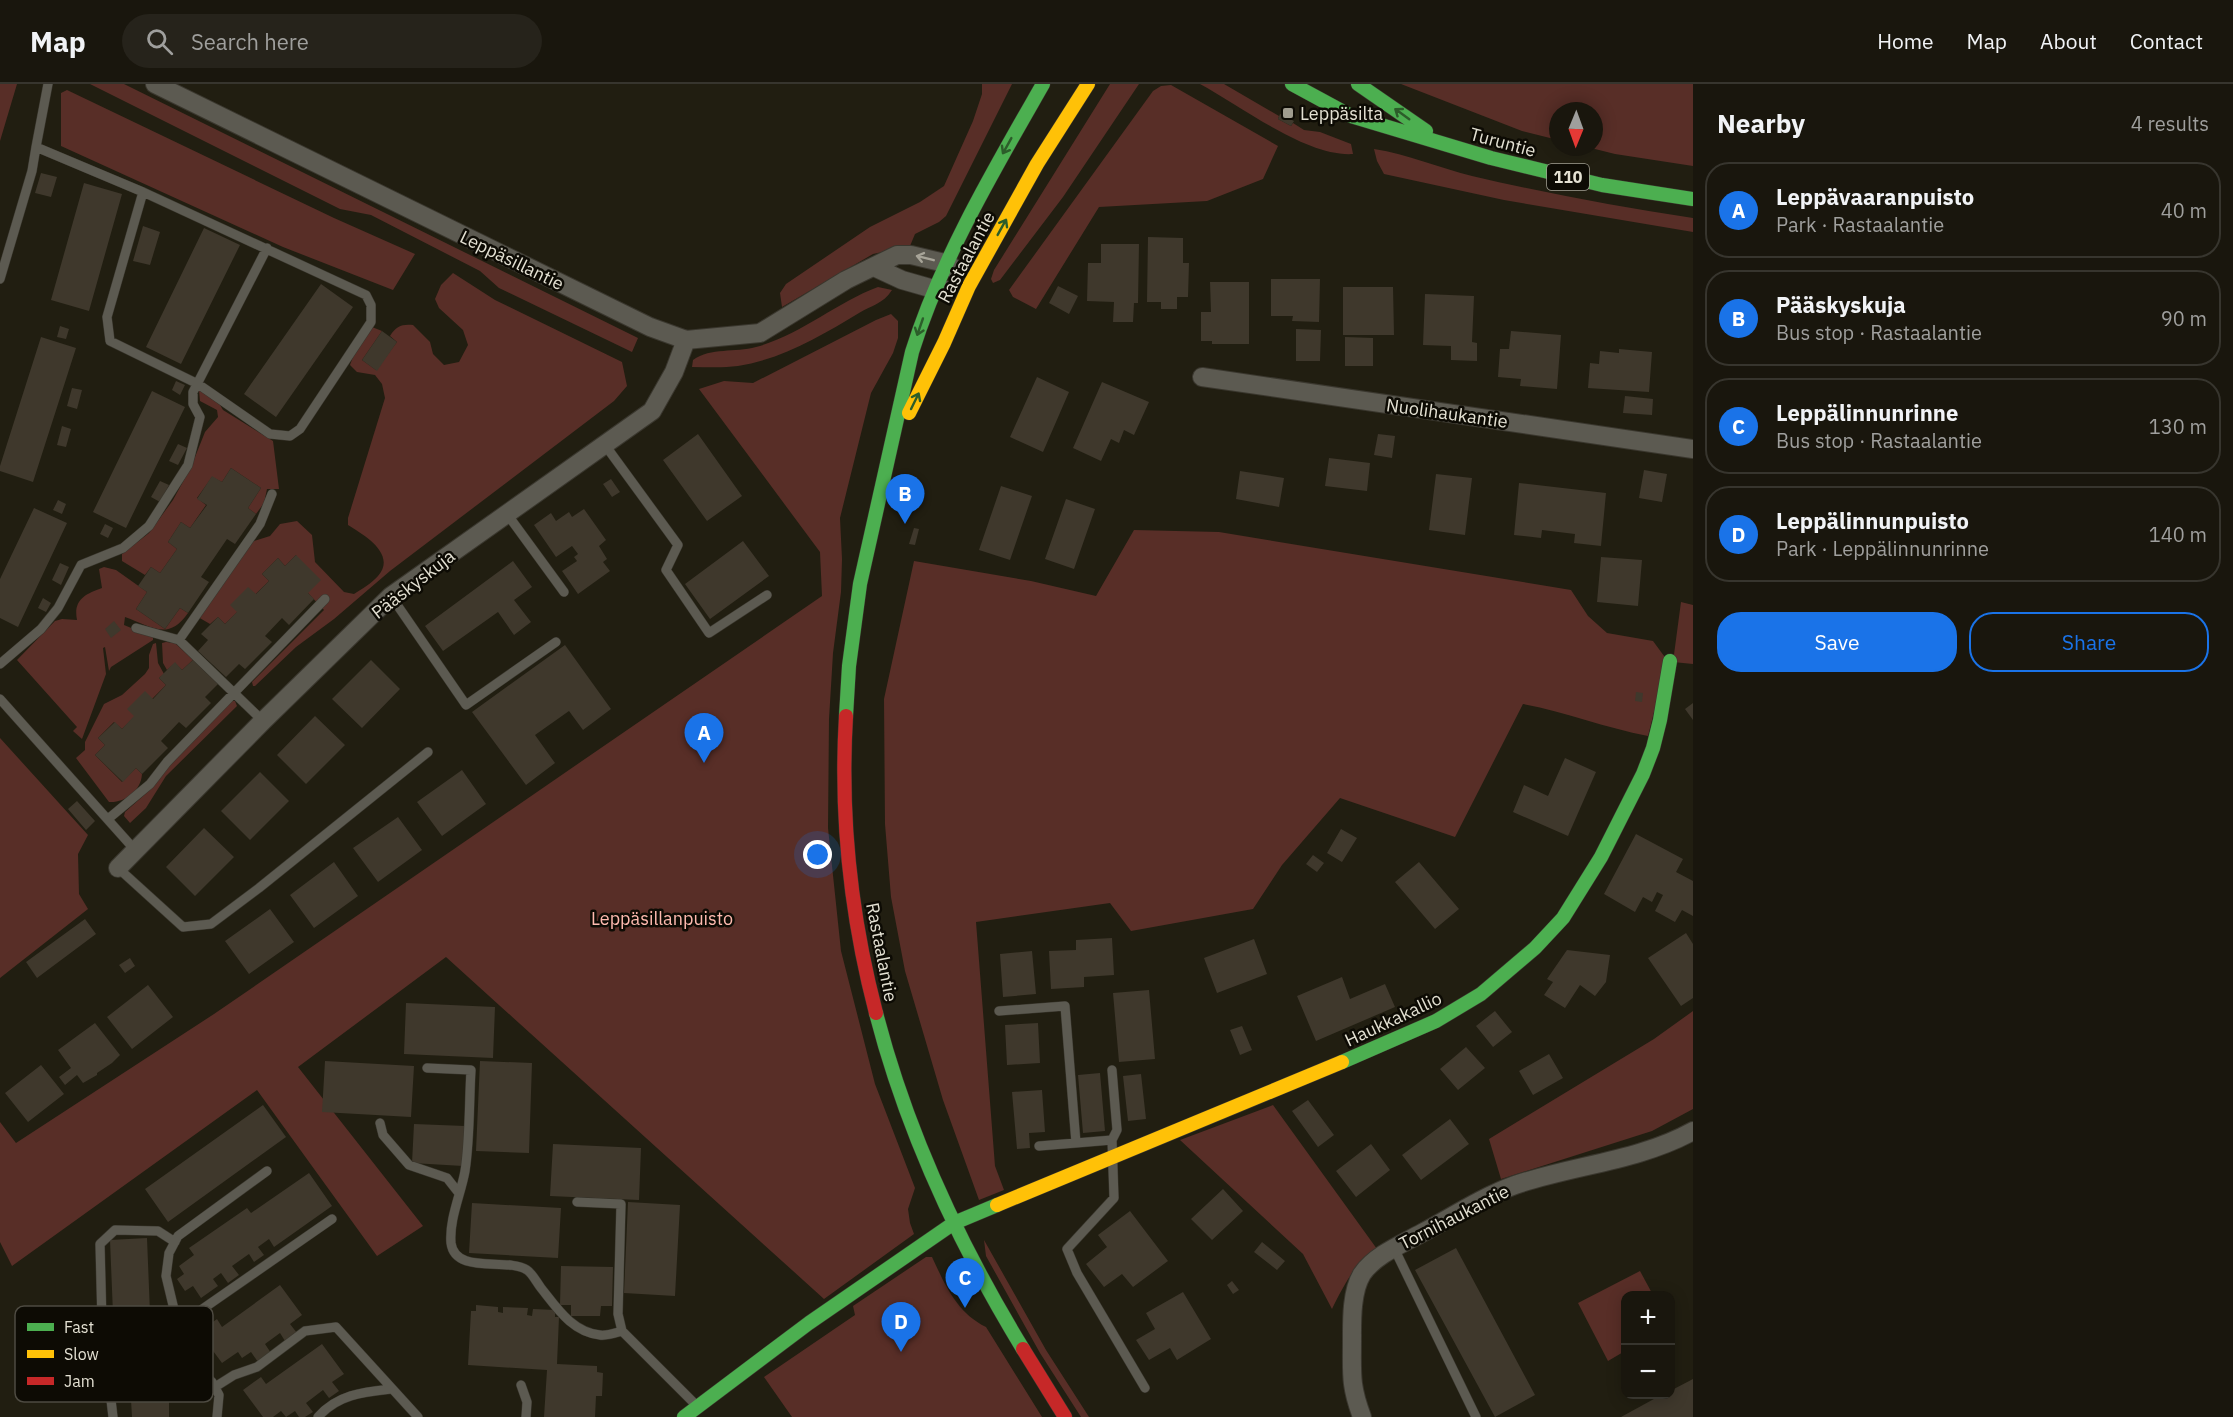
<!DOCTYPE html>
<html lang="en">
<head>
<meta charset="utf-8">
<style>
  :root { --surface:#19160d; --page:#26231b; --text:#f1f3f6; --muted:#9f9f9d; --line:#37352e; --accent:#1a73e8 }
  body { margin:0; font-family:"IBM Plex Sans",sans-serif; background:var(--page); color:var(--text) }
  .controls { position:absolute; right:18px; bottom:18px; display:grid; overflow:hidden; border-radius:12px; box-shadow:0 3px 15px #0003 }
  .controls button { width:54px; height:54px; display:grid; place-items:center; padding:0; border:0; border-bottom:2px solid var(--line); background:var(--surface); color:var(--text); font:30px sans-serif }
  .compass { position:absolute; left:1549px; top:18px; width:54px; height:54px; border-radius:50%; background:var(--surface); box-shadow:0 3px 15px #0003; rotate:181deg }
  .you { position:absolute; left:818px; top:771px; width:21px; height:21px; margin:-15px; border:4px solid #fff; border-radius:50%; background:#1a73e8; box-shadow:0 0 0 9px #1a73e833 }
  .badge { display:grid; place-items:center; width:39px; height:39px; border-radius:50%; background:var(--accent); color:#fff; font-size:20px; font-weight:700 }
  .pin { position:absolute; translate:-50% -50px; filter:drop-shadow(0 2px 3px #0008) }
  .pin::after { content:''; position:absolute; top:32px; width:21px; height:18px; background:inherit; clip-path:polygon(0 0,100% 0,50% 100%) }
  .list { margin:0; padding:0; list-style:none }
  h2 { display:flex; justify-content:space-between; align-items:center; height:78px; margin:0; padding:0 24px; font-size:26px }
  h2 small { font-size:20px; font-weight:400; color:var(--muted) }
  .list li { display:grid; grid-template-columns:39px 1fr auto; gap:18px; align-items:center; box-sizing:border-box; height:96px; margin:0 12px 12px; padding:0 12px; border:2px solid var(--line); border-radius:24px }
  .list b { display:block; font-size:22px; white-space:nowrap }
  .list p { margin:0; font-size:20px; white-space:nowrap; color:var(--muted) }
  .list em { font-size:20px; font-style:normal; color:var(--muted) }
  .actions { display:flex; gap:12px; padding:18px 24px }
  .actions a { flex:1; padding:14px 0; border:2px solid var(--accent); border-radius:24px; text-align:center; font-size:21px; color:var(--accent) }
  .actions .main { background:var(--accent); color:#fff }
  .icon { flex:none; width:33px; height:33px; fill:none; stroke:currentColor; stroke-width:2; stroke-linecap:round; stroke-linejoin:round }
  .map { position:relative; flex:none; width:1693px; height:1333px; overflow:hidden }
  header { display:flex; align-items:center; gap:36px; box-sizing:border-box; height:84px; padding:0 30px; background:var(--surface); border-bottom:2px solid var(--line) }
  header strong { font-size:28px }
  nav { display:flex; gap:33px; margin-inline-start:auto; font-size:21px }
  .search { width:420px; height:54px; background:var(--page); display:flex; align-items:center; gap:15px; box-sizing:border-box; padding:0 21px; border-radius:33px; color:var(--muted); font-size:22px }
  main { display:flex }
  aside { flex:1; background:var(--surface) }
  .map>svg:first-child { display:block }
</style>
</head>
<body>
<header>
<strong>Map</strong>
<div class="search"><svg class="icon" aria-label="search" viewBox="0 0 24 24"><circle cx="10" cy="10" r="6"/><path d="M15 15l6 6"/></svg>Search here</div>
<nav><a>Home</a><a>Map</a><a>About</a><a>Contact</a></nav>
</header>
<main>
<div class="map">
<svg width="1693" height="1333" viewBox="0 0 1693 1333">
  <rect width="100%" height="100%" fill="#211e11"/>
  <path fill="#582e27" d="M0,0h17l-17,57z
    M90,0h34l514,254 -6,14 -133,-64 -19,-17 -109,-56 -31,-6z
    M982,0h30l-66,132 -7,6 -24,12 -5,12 -37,8 -91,53 -2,-14 6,-9 84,-57 50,-25 24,-16 29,-65 9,-27z
    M1110,0h29l-76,113 -63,83 -7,3 -2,-4 3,-9z
    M1200,0h24l55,32 -1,3 13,7 2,-3 11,7 16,2 31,12 2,10c-47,3 -112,-48 -153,-70z
    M1401,0h292v82l-78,-12 -28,-7h7v-36h-36v29l-36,-9z
    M1171,1l107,61 -15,33 -56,22 -108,6 -63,102 -23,-12 -4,-7 144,-199 8,-5z
    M67,6l267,128 81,36 -22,36 -110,-43 -222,-101v-53z
    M1374,65c34,5 65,19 98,27 73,17 146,31 221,42v14l-189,-32 -120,-26 -7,-13z
    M453,189l42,27 127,62 5,24 -13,15 -224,170 -56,48 -38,28 -41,39h-2l-1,-4 72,-72 -16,-17 -12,-38 -11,11 -7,-8 -16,16 7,7 -44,43 -7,-7 -8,7 -12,-7 53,-75 19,-6 10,-12 17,-3 15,14 3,27 29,30 10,2c8,-5 18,-11 24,-18 19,-22 -14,-41 -30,-51v-7l37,-120 -3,-14 -7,-9 -18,-3 -7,-7 4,-11 18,-27 10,4 -20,29 14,10 21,-28 -7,-6c6,-10 12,-12 23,-11l17,17 3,12 11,11 15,-3 9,-17 -5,-15 -24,-22 -4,-9 6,-14z
    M878,203l14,3c-9,14 -20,15 -33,23 -38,23 -77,46 -121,53 -15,2 -31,1 -46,1l1,-7c18,-13 42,-7 63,-13 45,-12 79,-44 122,-60z
    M891,230l7,7v17l-5,15 -22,40 -31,125 2,41 -1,33 -8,61 -4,66 -1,109 13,123 34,133 40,104 -7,21 2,14 4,11 -90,65 -378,-342 -148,110 125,159 -46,30 -120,-166 -245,176 -12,-24v-120l16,21 198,-129 608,-418 -2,-44 -121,-163 25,-8 29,2 123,-63z
    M199,306l21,15 3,5 50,31 6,48h-12l-3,14 -8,11 -8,-6 13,-20 -30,-20 -9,14 -10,-5 -15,21 9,7 -16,23 -9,-6 -13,20 9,7 -17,24 -9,-6 -6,8 -23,-14v-7l27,-21 24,-33 18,-33 14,-35 13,-15 -1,-7 -17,-9z
    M1134,446l85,2 352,58 17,26 19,17 46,8 14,19 -19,76c-42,-8 -82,-24 -125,-32l-68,133 -115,-39 -58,67 -29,44 -122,22 -21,-28 -134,19 19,244 9,24 -25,10 -36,-100 -38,-129 -14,-74 -6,-73 -1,-125 30,-138 117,20 65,15z
    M104,483l12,3 31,22 -11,17 29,20 15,-21 8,5c-20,29 -37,13 -63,4l-1,8 29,12v3l-42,27 -2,4 -4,-24 -2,1 3,26 -24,65 -9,-8 4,-4 -60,-67 38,-39 7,-2 15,1c-4,-20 8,-26 25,-32l-3,-19z
    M1681,518l12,3v59l-20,-2z
    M166,558l9,1 18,17 -11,10 -7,-7 -8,7 -4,-7 -1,-20z
    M156,559l2,20 6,11 -5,4 7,7 -44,44 -8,-7 -16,16 7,7 -10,10 27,27 14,-14 6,6c-1,17 -17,29 -33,28l-33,-44 9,-8v-8l19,-38 18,-9 23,-21 4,-6v-13l4,-11z
    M231,617h4l2,5 -71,70 -20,32 -16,15 -6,-7 1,-4 26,-23 13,-21z
    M0,654l88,97 -10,19 1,40 9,15 -88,69z
    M1693,927v98l-41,22 -151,48 -12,-40 165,-100z
    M1273,1021l104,144c-22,13 -34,38 -45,60l-29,-55 -123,-114z
    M984,1156l62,110 43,67h-8l-41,-64 -54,-97z
    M926,1173h6c13,28 25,56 54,70l56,90h-250l-28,-40 91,-62 -2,-9z
    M1640,1187l13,24 -27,1 -1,55 -17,10 -30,-58z"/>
  <path fill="#3f382c" d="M1280,30l14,7 -3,5 -13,-7z
    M41,89l16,4 -6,20 -16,-4z
    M84,99l38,11 -33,117 -38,-11z
    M143,142l17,6 -10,33 -17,-4z
    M204,144l36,17 -59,119 -35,-17z
    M1148,153l35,1v25h6l-1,34h-11v12h-16v-7h-14z
    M1101,160h38l-1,59h-4l-1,19h-20l1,-20 -27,-1 1,-38h13z
    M1271,195h49l-1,43 -27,-1 1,-5h-22z
    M1210,198h39v62h-37v-3h-11v-29h10z
    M321,200l32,23 -77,110 -32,-23z
    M1058,202l20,10 -9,18 -20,-11z
    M1343,203h50l1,48h-51z
    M1425,210l49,2 -2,46 5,1v18l-26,-1v-14l-28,-1z
    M60,242l9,3 -3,10 -9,-2z
    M1296,245l25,1 -1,31h-24z
    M382,247l15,11 -20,29 -15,-11z
    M1511,247l50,4 -4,54 -37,-3 1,-7 -23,-2 2,-28h9z
    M41,253l35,11 -43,134 -33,-11v-5z
    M1345,253l28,1v28h-28z
    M1619,265l33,3 -3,40 -61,-4 2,-25 9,1 1,-13 19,2z
    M1037,293l32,15 -26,60 -33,-15z
    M176,297l9,4 -5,10 -8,-5z
    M1102,298l47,20 -15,33 -10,-5 -5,13 -8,-4 -10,22 -28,-13z
    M72,304l10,2 -5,19 -10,-3z
    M152,307l33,16 -59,121 -33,-16z
    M1625,312l28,3 -1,16 -29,-2z
    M62,342l9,3 -5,18 -9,-2z
    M698,350l44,62 -35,25 -44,-61z
    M1378,350l17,2 -3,22 -18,-3z
    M178,360l9,4 -9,17 -9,-4z
    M1329,374l41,5 -3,28 -42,-5z
    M231,384l30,20 -13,20 8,6 -21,30 -8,-5 -26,38 8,5 -21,31 -8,-5 -15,21 -29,-20 11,-17 -9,-6 13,-19 9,6 17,-24 -9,-7 13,-20 9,6 17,-23 -10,-6 15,-23 10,6z
    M1644,386l23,4 -5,28 -23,-4z
    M1240,387l44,7 -5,29 -43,-8z
    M1436,390l36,4 -7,57 -36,-5z
    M611,395l9,13 -8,5 -9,-13z
    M160,397l9,4 -9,17 -9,-5z
    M1519,399l87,10 -5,53 -27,-3 1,-9 -33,-4 -1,8 -27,-3z
    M1001,402l31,10 -22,64 -31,-10z
    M1066,415l29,10 -21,60 -29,-10z
    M58,416l8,4 -4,10 -9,-4z
    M34,424l33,15 -49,104 -18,-9v-39z
    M584,425l22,31 -7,6 8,13 -4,3 7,9 -32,23 -16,-23 15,-10 -3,-4 4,-3 -6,-8 -16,11 -22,-32 17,-12 5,8 13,-9 3,5z
    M105,440l8,4 -5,10 -8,-4z
    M914,444l5,1 -4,16 -6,-1z
    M743,457l26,35 -59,43 -25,-35z
    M296,471l25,25 -13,13 6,6 -25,26 -7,-7 -17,18 7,6 -27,27 -6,-5 -13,13 -28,-26 10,-11 -7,-6 17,-17 7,7 12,-12 -7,-7 18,-18 8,7 13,-13 -7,-7 16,-16 7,8z
    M1601,473l41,3 -4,46 -41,-4z
    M513,477l19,26 -18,13 17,22 -17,13 -16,-23 -55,39 -18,-25z
    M60,479l9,4 -8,18 -9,-5z
    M43,514l8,5 -5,9 -8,-4z
    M114,537l7,9 -10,8 -6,-9z
    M565,561l46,64 -28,21 -14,-19 -34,24 20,28 -29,22 -54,-73z
    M193,576l25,24 -13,13 6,6 -25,25 -7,-6 -18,19 7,7 -26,26 -6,-6 -13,14 -28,-27 10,-10 -7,-7 17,-16 7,7 12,-13 -7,-7 18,-18 8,8 13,-14 -7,-7 16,-16 7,8z
    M371,576l29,29 -38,39 -30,-29z
    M1636,608l7,1 -1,9 -7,-1z
    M1693,619v17l-8,-11z
    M315,632l30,29 -39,39 -29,-29z
    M1565,674l31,14 -28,64 -55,-24 11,-27 24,11z
    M462,686l24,34 -44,32 -25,-34z
    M260,688l29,29 -39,39 -29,-29z
    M77,717l18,20 -9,9 -18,-21z
    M398,733l24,33 -44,32 -25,-34z
    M204,744l30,29 -39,39 -29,-29z
    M1341,745l16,9 -15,24 -15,-9z
    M1636,750l47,25 -7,13 17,9v35l-11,-6 -7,12 -20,-11 8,-16 -6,-3 -5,10 -9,-5 -8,15 -31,-18z
    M1313,771l11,8 -7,9 -11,-8z
    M334,778l24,34 -44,32 -24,-33z
    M1419,778l40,47 -24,20 -40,-47z
    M270,825l24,33 -45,32 -24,-33z
    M85,835l11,15 -59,44 -11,-16z
    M1686,849l7,11v54l-12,8 -33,-48z
    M1112,854l2,37 -30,2v10l-33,2 -2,-38 27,-1v-10z
    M1254,855l13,35 -50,19 -13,-35z
    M1567,866l43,5 -4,27 -11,14 -15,-11 -15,23 -21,-13 9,-13 -6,-3z
    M1032,867l4,43 -33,3 -3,-43z
    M130,874l5,8 -10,7 -6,-8z
    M1342,893l8,22 35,-15 10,23 -79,34 -19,-45z
    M148,901l25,32 -41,32 -25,-32z
    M1149,906l6,69 -36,3 -6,-69z
    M406,919l89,4 -2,51 -89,-4z
    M1495,927l17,21 -19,15 -17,-21z
    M95,939l25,32 -8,8 -15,10v2l-14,8 -6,-8 -12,10 -6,-8 12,-9 -13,-18z
    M1038,939l2,40 -33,2 -2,-40z
    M1242,942l10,24 -12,5 -10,-25z
    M1466,963l19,21 -27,22 -18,-21z
    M1549,970l14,24 -30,17 -14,-24z
    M325,977l89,5 -3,51 -89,-5z
    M480,977l52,2 -3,90 -53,-2z
    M41,981l23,29 -36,28 -23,-29z
    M1100,989l5,58 -22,2 -5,-58z
    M1141,990l5,45 -18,2 -5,-45z
    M1042,1006l3,42 -16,1 1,15 -13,1 -5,-57z
    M1308,1016l26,35 -16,12 -26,-36z
    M263,1021l23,32 -118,85 -23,-33z
    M1450,1035l19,25 -48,36 -19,-25z
    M414,1040l51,2 -2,40 -51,-3z
    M553,1060l88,4 -2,52 -89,-4z
    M1371,1060l19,26 -34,27 -20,-26z
    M309,1089l23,33 -58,41 -5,-8 -11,8 6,8 -10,7 -5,-8 -17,12 7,9 -11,8 -7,-10 -8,6 5,7 -17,12 -8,-12 -8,5 -8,-12 7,-5 -5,-8 15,-11 -5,-7 58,-40 4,5z
    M1223,1105l20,22 -31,29 -21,-21z
    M628,1118l52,3 -5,91 -51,-3z
    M472,1119l89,5 -3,50 -89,-5z
    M1130,1127l38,50 -35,26 -11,-13 -18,13 -18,-23 21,-17 -9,-12z
    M147,1154l3,75 -37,1 -3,-74z
    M1262,1158l23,19 -8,9 -23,-18z
    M1456,1164l79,147 -40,22 -80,-147z
    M561,1182l52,1 -1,39h-11l-1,10h-29v-11h-11z
    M1232,1197l7,9 -6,4 -6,-9z
    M280,1201l22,30 -12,9 7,9 -12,8 -5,-8 -15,11 6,9 -13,9 -7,-10 -9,6 -4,-6 -16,11 -23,-31 18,-13 5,8z
    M1183,1208l28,47 -34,21 -7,-12 -21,12 -13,-20 19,-11 -9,-16z
    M476,1221l22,2v5l5,1v-6l25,1 -1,7 5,1 1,-7 22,1v7h4l-2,47 40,2v6l6,1 -1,23h-6l-1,21h-51l3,-47 -79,-5 3,-54h5z
    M157,1241l2,71 10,-1v22h-37l-1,-17h-8l-3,-73z
    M322,1260l22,30 -12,8 7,9 -10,7 -6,-8 -17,13 7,9 -8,5h-6l-4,-6 -9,6 -5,-6 -8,6h-10l-20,-27 18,-13 5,7z
    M1693,1295v38h-72l42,-23h7v-3z"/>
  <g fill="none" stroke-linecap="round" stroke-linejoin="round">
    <defs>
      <path id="lane" d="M48,0l-12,63 107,45 223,103 5,10v17l-71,107 -10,7 -20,-2 -72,-50 -88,-43 -3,-24 36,-125
        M0,195l32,-108 4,-24
        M605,361l73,100 -12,25 43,63 58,-38
        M507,430l57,78
        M391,512l75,109 90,-63
        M136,544l43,12 84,81
        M179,556l81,-116 12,-30
        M0,580l41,-35 17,-21 23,-43 42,-17 26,-22 39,-61 12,-48 -7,-13v-12l74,-144
        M0,615l135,151
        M108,735l42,-35 17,-22 158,-163
        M118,784l65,59 28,-3 48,-36 169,-136
        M999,927l66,-5 11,137 36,-3
        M427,984l44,2c-2,33 -1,69 -6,101 -4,23 -16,48 -14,72 4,32 56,14 76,27 5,3 10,13 14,18 16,20 31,44 59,47 7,1 15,-2 22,-4
        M1112,986l5,60 -5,10 2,58 -47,51 10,24 68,115
        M380,1039l3,12 26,30 38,13 11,14
        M1039,1062l37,-3
        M577,1118l44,2 -3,110 4,17 74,74
        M1394,1164l82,169
        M178,1242l154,-107
        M64,1244l50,-6 63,-3
        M521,1301l6,17 -1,15
        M215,1303l19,-12 23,-8 48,-36 31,-4 82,90
        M113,1333l-11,-94 -2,-79 15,-14 43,1 17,11
        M217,1333l2,-22 -7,-13 -14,-13 -14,-26 -6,-17 -12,-50 3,-23 9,-17 89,-65
        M318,1333c20,-23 46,-25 74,-28"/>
      <path id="street" d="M155,0l495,243 36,13 74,-7 86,-53 51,-25h14l38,9 5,5
        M874,183l28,13 35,10 6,-1
        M1202,293l491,72
        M118,784l145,-147 128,-125 261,-185 22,-39 12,-32
        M1362,1333c-12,-32 -10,-43 -10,-76 0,-19 -1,-49 10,-67 13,-19 40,-30 60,-41 30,-16 60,-36 93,-48 58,-20 124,-24 178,-54"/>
      <path id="fast" d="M1292,0l59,32 140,42 111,27 91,14
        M1358,0l68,47
        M846,632l3,-50 11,-82 52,-232c29,-93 83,-184 131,-268
        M876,929c31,120 83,231 147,336
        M1342,978l94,-41 45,-27 54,-46 28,-30 38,-61 42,-83 10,-26 7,-28 10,-59
        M684,1333l125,-94 145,-100 43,-18"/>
      <path id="slow" d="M909,329l35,-70 25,-57 68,-122 51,-80
        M997,1121l345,-143"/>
      <path id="jam" d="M846,632c-6,99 5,201 30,297
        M1023,1265l42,68"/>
    </defs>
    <use href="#lane" stroke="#3a372e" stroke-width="10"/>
    <use href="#street" stroke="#3a372e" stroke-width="20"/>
    <use href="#fast" stroke="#3a372e" stroke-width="15"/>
    <use href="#slow" stroke="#3a372e" stroke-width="15"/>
    <use href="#jam" stroke="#3a372e" stroke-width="15"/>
    <use href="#lane" stroke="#5c5a51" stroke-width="9"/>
    <use href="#street" stroke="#5c5a51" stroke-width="18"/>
    <use href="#fast" stroke="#4caf50" stroke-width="14"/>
    <use href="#slow" stroke="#ffc107" stroke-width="14"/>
    <use href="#jam" stroke="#c62828" stroke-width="14"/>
  </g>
  <defs><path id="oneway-shaft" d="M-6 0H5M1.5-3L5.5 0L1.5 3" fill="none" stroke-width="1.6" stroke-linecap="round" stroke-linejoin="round" transform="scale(1.5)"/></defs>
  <g stroke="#2c5d2a">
    <use href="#oneway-shaft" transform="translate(1402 30) rotate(-144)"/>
    <use href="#oneway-shaft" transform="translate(1007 62) rotate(119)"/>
    <use href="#oneway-shaft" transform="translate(1002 143) rotate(-61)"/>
    <use href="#oneway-shaft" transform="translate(920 243) rotate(109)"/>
    <use href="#oneway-shaft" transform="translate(915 317) rotate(-64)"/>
  </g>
  <use stroke="#a7a498" href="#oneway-shaft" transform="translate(925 174) rotate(-166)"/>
  <rect fill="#a09d8f" stroke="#0d0b04" stroke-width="2" x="1282" y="23" width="12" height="12" rx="3"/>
  <g text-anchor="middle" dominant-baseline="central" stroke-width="5" stroke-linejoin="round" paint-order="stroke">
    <rect fill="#0d0b04" stroke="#a4a195" stroke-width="1.5" x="1547" y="80" width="42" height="26" rx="4.5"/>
    <g font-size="16" font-weight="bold" fill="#e4e1d3">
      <text x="1568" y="93">110</text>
    </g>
    <g font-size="18" fill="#e4e1d3" stroke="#0d0b04" text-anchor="start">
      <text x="1300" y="29">Leppäsilta</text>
    </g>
    <g font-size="18" fill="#e4e1d3" stroke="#0d0b04">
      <text transform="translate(1503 58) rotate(15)">Turuntie</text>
      <text transform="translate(966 173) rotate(-62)">Rastaalantie</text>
      <text transform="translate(512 176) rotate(26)">Leppäsillantie</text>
      <text transform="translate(1447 329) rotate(8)">Nuolihaukantie</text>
      <text transform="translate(413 500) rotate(-38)">Pääskyskuja</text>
      <text transform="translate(882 868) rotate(79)">Rastaalantie</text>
      <text transform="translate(1393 935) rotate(-25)">Haukkakallio</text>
      <text transform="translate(1454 1133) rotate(-27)">Tornihaukantie</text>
    </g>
    <g font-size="18" fill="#febaaf" stroke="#0d0b04">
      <text x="662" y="834">Leppäsillanpuisto</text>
    </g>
  </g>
  <rect x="15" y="1222" width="198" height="96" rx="9" fill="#0d0b04" stroke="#4e4b42" stroke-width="1.5"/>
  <rect x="27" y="1239" width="27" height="8" fill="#4caf50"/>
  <rect x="27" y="1266" width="27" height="8" fill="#ffc107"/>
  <rect x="27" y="1293" width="27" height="8" fill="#c62828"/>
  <g font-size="16" fill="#e4e1d3">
    <text x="64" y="1249">Fast</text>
    <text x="64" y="1276">Slow</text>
    <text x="64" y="1303">Jam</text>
  </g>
</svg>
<div class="controls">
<button>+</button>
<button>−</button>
</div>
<svg class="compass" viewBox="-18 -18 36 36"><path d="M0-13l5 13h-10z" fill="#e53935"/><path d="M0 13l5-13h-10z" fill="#9f9f9d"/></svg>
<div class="you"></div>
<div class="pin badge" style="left:704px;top:679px">A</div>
<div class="pin badge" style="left:905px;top:440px">B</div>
<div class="pin badge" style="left:965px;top:1224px">C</div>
<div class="pin badge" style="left:901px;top:1268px">D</div>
</div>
<aside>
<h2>Nearby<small>4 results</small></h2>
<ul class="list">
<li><span class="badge">A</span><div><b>Leppävaaranpuisto</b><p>Park · Rastaalantie</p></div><em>40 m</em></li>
<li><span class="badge">B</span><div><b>Pääskyskuja</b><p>Bus stop · Rastaalantie</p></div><em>90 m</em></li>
<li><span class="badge">C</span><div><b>Leppälinnunrinne</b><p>Bus stop · Rastaalantie</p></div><em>130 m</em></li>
<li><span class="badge">D</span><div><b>Leppälinnunpuisto</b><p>Park · Leppälinnunrinne</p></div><em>140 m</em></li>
</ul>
<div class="actions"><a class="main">Save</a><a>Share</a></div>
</aside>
</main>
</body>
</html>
